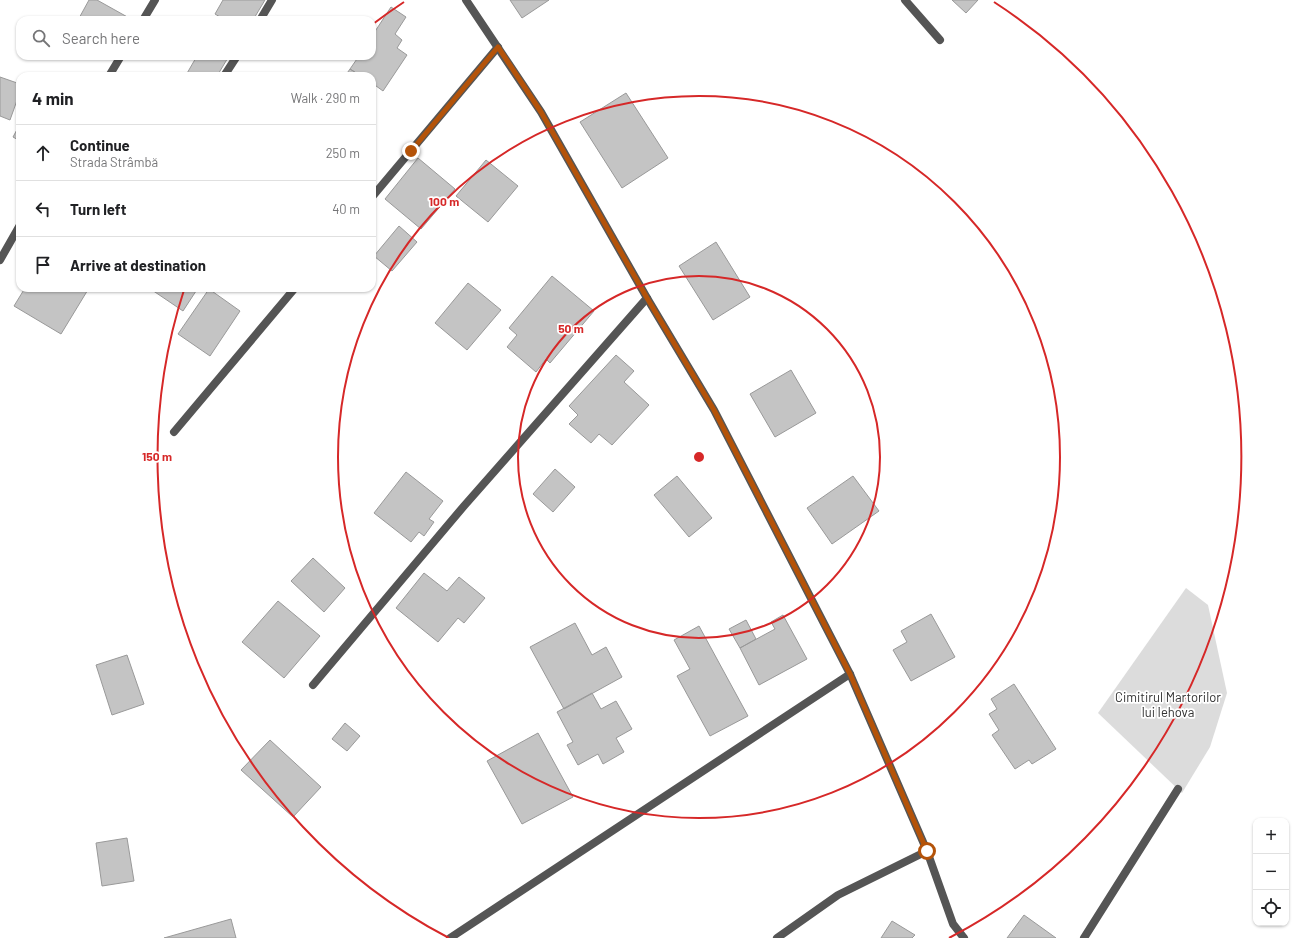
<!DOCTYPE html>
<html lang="en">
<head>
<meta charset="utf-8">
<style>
  :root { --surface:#fff; --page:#f2f2f2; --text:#202124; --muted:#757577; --line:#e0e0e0 }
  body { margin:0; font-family:Barlow,sans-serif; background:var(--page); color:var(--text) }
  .controls { position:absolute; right:12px; bottom:12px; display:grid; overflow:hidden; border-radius:8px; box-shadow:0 1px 3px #0004 }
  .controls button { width:36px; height:36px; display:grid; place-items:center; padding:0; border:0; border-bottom:1px solid var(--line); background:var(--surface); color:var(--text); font:20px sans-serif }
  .stop { position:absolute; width:12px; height:12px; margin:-9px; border:3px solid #b45309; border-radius:50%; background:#fff }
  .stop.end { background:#b45309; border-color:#fff; box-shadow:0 1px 4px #0008 }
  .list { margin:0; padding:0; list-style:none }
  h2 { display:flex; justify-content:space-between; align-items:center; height:52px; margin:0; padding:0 16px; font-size:17px }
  h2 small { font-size:13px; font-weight:400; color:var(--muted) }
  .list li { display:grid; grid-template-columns:26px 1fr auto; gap:12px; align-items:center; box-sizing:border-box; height:56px; padding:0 16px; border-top:1px solid var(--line) }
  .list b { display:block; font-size:15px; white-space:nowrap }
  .list p { margin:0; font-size:13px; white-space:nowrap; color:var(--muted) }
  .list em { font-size:13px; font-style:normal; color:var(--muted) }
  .icon { flex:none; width:22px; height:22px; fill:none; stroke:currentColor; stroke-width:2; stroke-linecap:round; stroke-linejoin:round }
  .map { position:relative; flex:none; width:1301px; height:938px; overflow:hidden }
  .search { position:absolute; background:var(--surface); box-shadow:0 1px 3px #0004; left:16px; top:16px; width:360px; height:44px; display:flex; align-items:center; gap:10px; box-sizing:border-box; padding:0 14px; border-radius:12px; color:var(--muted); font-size:15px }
  .panel { position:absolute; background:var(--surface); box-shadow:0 1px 3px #0004; left:16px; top:72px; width:360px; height:220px; border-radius:12px }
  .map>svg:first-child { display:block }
</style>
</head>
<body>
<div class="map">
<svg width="1301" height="938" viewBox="0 0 1301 938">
  <rect width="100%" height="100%" fill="#fff"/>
  <path fill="#dcdcdc" d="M1186,588l22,17 19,88 -17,54 -28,46 -84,-80z"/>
  <path fill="#c4c4c4" stroke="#999" d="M89,0h8l34,19 -53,1z
    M223,0h42l-12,20h-28l-10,-6z
    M510,0h39l-27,18z
    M952,0h26l-12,13z
    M391,7l15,10 -11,17 7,6 -5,8 10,7 -24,36 -11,-8v-7h-11l-11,-7 9,-13h13v-20z
    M197,56h32l-12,20h-29l-2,-1z
    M350,69l11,7h-16z
    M0,77l20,7v8l-10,28 -10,-4z
    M626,93l42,65 -46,30 -42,-66z
    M20,124v17l-7,-4z
    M418,158l37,31 -34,40 -36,-30z
    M486,160l32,26 -30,36 -32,-26z
    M399,226l18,16 -25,29 -18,-15z
    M716,242l34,55 -37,23 -34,-54z
    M552,276l42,35 -44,52 -4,-4 -10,13 -29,-25 10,-12 -8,-7z
    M468,283l33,27 -34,40 -32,-27z
    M25,288h64l-28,46 -47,-28z
    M149,288h49l-15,23z
    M209,289l31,22 -30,45 -32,-22z
    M616,355l18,16 -10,11 25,23 -37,40 -13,-11 -8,9 -22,-19 9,-9 -9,-9z
    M791,370l25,43 -41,24 -25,-43z
    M555,469l20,18 -22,25 -20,-18z
    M406,472l37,29 -14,18 5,3 -10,14 -5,-4 -8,10 -37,-29z
    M677,476l35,42 -23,19 -35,-42z
    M853,476l26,35 -47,33 -25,-36z
    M313,558l32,30 -21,24 -33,-31z
    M424,573l23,18 12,-14 26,21 -21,25 -6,-5 -20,24 -42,-34z
    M278,601l42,35 -36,42 -42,-36z
    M931,614l24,43 -44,24 -18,-31 14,-8 -6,-11z
    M783,615l24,44 -48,26 -19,-37 35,-19 -4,-7z
    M746,620l10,19 -16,9 -11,-19z
    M575,623l17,32 14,-8 16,30 -58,32 -34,-62z
    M699,626l49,90 -38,20 -33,-60 13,-7 -16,-29z
    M127,655l17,49 -32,11 -16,-50z
    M1014,684l42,65 -24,15 -3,-4 -14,9 -23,-34 7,-5 -10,-16 8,-5 -6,-10z
    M592,693l9,16 15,-8 16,28 -16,9 8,14 -21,12 -5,-10 -20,11 -11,-20 6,-3 -16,-30z
    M345,723l15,13 -13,15 -15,-12z
    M538,733l35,64 -51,27 -35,-63z
    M270,740l51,47 -28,30 -52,-47z
    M127,838l7,43 -32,5 -6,-43z
    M1024,915l32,23h-49z
    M231,919l5,19h-72z
    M892,921l23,14 -3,3h-31z"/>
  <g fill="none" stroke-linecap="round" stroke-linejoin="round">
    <path stroke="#555" stroke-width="8" d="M143,20l12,-20
      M260,20l12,-20
      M109,76l12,-20
      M224,76l13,-20
      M372,197l126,-150
      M0,260l20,-35
      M174,432l121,-144
      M313,685l151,-179 183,-208
      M450,938l400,-264
      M777,938l61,-43 89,-44
      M1084,938l94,-149"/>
    <path stroke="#555" stroke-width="8" d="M466,0l75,112 106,186 67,112 136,264 77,177 26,73 11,14
      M905,0l35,40"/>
  </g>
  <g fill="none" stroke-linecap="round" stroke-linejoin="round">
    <path stroke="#b45309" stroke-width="5" d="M411,151l87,-104 43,65 106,186 67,112 136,264 77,177"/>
  </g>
  <g fill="none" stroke="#d62828" stroke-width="2">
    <circle cx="699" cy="457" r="181"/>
    <circle cx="699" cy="457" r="361"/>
    <path d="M449 938A542 542 0 0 1 184 290M373 24A542 542 0 0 1 404 2M994 2A542 542 0 0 1 949 938"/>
  </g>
  <g text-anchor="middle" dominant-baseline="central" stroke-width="3.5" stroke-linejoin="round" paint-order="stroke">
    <g font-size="13" fill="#333" stroke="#fff">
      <text x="1168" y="697">Cimitirul Martorilor<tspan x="1168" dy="15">lui Iehova</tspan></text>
    </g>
  </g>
  <circle cx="699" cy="457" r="6" fill="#d62828" stroke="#fff" stroke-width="2"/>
  <g font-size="12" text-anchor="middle" font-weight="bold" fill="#d62828" stroke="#fff" stroke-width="3.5" stroke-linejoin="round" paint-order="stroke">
    <text x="444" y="206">100 m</text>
    <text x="571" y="333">50 m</text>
    <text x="157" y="461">150 m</text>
  </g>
</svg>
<div class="controls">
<button>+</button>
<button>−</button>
<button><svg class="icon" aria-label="locate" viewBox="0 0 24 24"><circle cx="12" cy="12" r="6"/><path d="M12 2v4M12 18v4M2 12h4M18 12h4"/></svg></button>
</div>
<div class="stop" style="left:927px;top:851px"></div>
<div class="stop end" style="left:411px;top:151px"></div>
<div class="search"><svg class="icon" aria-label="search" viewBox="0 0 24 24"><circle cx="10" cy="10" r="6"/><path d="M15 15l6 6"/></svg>Search here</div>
<section class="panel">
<h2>4 min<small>Walk · 290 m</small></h2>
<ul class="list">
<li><svg class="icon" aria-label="ahead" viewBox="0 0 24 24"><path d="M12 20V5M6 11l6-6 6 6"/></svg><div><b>Continue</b><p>Strada Strâmbă</p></div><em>250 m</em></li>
<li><svg class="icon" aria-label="left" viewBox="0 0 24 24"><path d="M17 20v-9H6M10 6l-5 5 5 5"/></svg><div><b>Turn left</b></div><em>40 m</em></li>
<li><svg class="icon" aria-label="arrive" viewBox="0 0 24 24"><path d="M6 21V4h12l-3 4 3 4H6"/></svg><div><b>Arrive at destination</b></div></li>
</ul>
</section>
</div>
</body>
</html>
